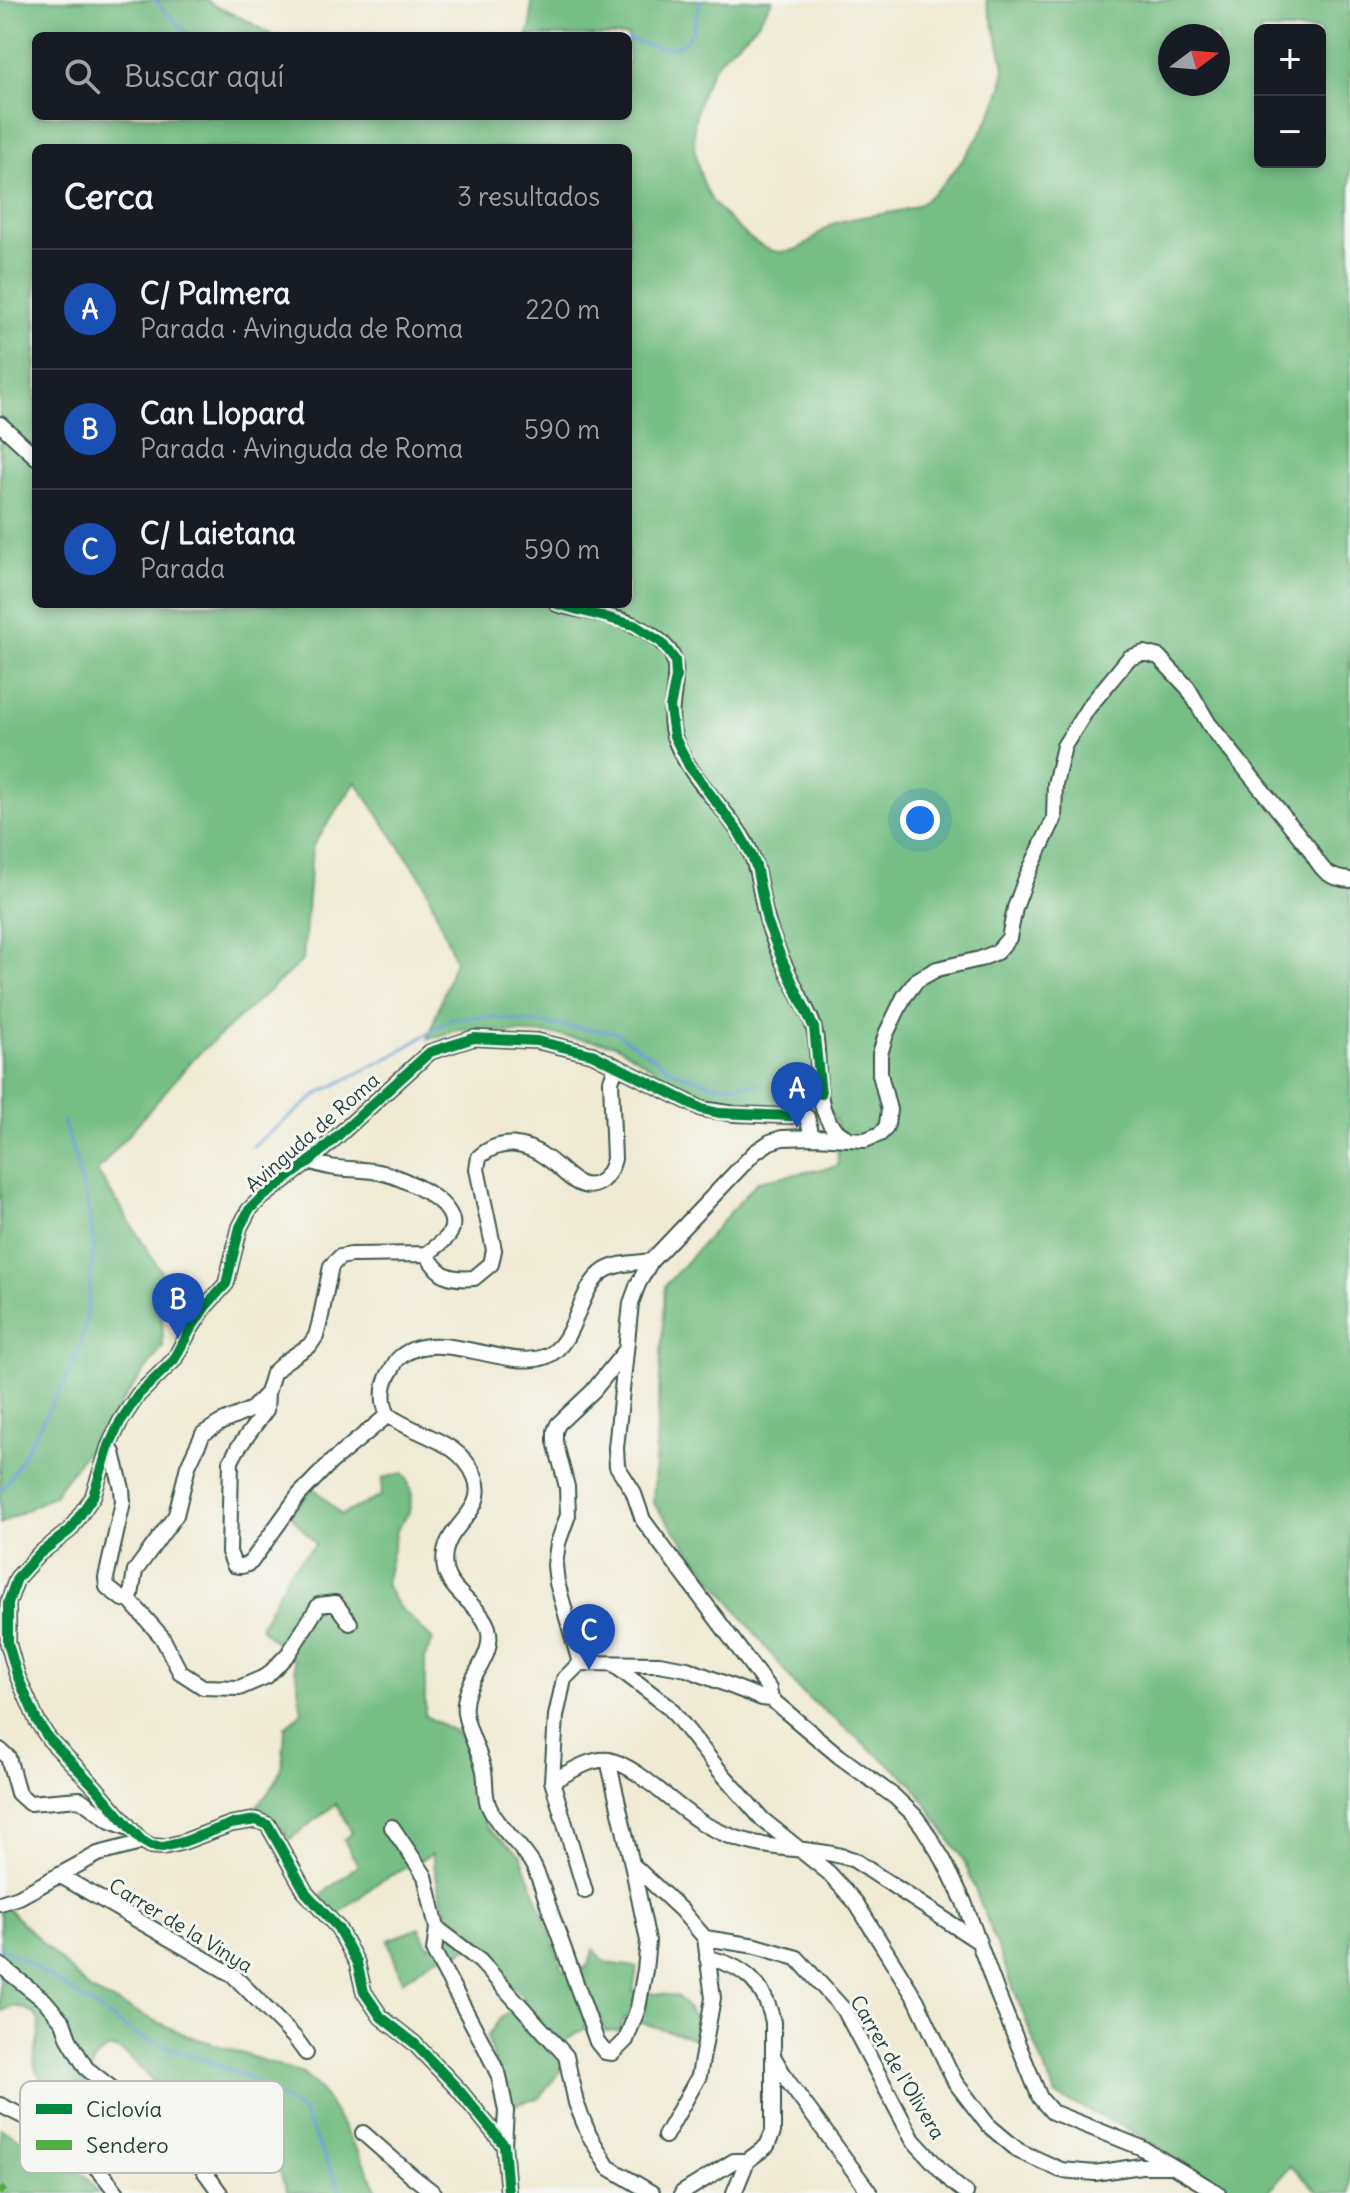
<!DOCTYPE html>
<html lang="es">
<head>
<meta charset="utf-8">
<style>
  :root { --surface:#171b24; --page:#20242c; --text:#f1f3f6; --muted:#9ea1a6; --line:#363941; --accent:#d690ce }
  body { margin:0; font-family:Delius,sans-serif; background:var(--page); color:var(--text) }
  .controls { position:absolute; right:24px; top:24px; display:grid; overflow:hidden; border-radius:12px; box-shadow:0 4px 12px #0003 }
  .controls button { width:72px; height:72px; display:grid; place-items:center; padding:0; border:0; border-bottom:2px solid var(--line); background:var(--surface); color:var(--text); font:40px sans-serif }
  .compass { position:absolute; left:1158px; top:24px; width:72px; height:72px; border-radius:50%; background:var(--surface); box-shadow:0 4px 12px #0003; rotate:74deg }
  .you { position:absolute; left:920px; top:820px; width:28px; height:28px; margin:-20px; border:6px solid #fff; border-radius:50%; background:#1a73e8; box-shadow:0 0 0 12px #1a73e833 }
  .badge { display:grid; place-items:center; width:52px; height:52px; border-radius:50%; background:var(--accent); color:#fff; font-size:26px; font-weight:700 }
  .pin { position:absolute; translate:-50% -66px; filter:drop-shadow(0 2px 4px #0008) }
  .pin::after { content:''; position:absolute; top:42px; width:28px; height:24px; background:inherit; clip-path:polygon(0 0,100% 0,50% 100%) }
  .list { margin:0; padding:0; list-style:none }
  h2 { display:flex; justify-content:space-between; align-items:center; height:104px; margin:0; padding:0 32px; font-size:34px }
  h2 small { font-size:26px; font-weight:400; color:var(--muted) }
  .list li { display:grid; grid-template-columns:52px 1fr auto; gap:24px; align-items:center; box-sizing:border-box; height:120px; padding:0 32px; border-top:2px solid var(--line) }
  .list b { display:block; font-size:30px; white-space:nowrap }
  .list p { margin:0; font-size:26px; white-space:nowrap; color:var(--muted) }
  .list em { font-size:26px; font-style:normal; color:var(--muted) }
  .icon { flex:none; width:44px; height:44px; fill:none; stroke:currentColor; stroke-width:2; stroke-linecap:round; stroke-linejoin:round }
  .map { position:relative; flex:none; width:1350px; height:2193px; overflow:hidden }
  .search { position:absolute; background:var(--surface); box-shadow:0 4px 12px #0003; left:32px; top:32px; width:600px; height:88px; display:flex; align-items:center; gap:20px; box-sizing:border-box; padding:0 28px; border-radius:12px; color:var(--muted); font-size:30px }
  .panel { position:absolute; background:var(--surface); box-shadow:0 4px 12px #0003; left:32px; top:144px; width:600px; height:464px; border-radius:12px }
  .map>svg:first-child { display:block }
</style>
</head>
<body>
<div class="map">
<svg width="1350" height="2193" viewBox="0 0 1350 2193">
  <rect width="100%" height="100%" fill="#f6f6f2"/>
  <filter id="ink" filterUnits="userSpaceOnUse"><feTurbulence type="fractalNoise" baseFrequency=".0125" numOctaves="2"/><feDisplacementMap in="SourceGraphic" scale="16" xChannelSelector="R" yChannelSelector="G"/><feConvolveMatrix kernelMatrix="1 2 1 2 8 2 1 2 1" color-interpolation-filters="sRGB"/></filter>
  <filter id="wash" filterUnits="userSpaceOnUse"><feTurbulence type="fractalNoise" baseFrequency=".006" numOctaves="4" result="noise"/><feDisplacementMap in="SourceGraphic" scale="32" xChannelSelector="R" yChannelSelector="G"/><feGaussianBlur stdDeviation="1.8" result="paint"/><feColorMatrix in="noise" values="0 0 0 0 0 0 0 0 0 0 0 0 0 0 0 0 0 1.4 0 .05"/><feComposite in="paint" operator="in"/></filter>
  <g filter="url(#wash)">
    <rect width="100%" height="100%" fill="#f0ead4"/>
    <path fill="#76be84" stroke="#4a7e5c" stroke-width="2" fill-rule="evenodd" d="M0,0h207l8,6 35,16 23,14h-237v80h592v-80h-101l4,-10v-26h242c-6,8 -11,17 -17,25 -15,17 -40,32 -48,54 -5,11 -10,23 -12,34 -6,26 2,65 16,88 7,10 16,18 25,26 11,11 30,26 47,25 20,-1 31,-17 47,-27 5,-3 11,-4 17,-5 21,-6 44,-5 65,-13 33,-14 93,-100 91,-137 -2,-23 -12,-47 -18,-70h364v2193h-30l-30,-27 -23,27h-31l-108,-64 -73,-34 -91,-234 -52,-78 -111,-91 -148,-189 12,-217 93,-105 80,-15 -1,-43 -7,-11 -71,-5 -77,-21 -68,-42 -64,-10 -91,-4 -31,9 27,-79 -31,-78 -68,-100 -44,65 -9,113 -110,99 -96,112 64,100 2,75 -109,149 -54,29zM1260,30h60v132h-60zM1170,36h48v48h-48zM36,148h592v456h-592z
      M403,1473l5,8 4,15 -3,16 -12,18 -12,54 12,21 36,35 -8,17v59l31,16 17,15 6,46 8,34 34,28 43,117 23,-5 7,-18 11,14 32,4 -4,24 44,5 24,29 -2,15 -74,-22 -6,12 -14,1 -6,-11 -41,25 5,23c-8,12 -17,17 -23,30l-31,8 -22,-69 13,-18 25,-20 -54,-54 -13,9 -21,3 -35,24 -14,-41 31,-12 9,18 24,-14 -13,-42 -7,-36 -52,27 -43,34 -17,-19 38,-31 -14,-25 8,-7 -16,-29 -46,35 -19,-23 -15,-9c26,-27 28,-43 29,-80l17,-15 -8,-52 -34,-33 30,-57 26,-26 -25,-28 22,-29 28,28 40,-19 2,-18z
      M0,1901l91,90 95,44 115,38 14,11 12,16 38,65 14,28h-91c-12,-24 -17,-66 -37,-83 -14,-13 -62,-12 -83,-20 -8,-3 -14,-7 -20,-13 -11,-12 -30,-41 -49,-22 -18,18 7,34 14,47l-5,8c-6,1 -12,3 -18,2 -19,-4 -51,-26 -55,-46 -4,-20 20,-50 -13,-58 -9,-3 -15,0 -22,6z
      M0,2128l85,47 13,18h-98z"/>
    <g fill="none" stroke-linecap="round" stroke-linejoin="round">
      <path stroke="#669ed4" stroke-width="3" d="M154,0l36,36
        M628,39c20,7 53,18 64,-7 5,-10 6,-22 9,-32
        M253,1146l68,-54 73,-37 58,-37 38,-1 125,15 60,40 41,13 43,-1
        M0,1490l11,-13 56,-100 14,-32 6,-31 7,-69 -7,-41 -15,-57 -9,-26
        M0,1947l34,19 102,69 107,40 59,36 40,82"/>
    </g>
  </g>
  <g filter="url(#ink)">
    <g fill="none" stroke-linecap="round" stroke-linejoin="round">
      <defs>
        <path id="minor" d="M0,424l36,33
          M557,604c37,11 84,13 111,45 18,21 -4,58 6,87 14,43 54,72 74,111 12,24 12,51 20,76 10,33 27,63 42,94 17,37 -6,101 38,121
          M310,1161c24,11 49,6 73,12 21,5 82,32 67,60 -4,8 -16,15 -23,21
          M267,1393l-1,17 -28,38 -7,13 -2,91 5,13c7,2 11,1 17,-3l48,-67 32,-33 57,-47c-6,-13 -6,-28 1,-41 3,-4 6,-12 9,-15 36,-36 110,14 149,-3 30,-13 30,-67 57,-85 13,-8 32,-8 47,-10
          M388,1415c29,21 72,25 87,62 13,33 -25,46 -30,75 -7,39 33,47 43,76 9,30 -27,53 -23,85 3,20 15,39 19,58 2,12 0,25 5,36 10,22 32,37 44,58 8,15 13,35 19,51 15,42 30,84 45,126l8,10 8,1 13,-13 12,-32 7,-38 3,-29 -16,-77 -24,-104
          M109,1446l4,7 9,36 1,13 -17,76 1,9 14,11 9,3 32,36 18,35 23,15 36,1 28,-12 22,-23 30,-48 16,-2 15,20
          M130,1601l5,-30 41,-56 12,-49 15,-32 17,-11 32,-14 15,-16 6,-20 13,-12 24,-16 6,-9 4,-15 11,-55 9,-9 11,-2 76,-1c11,22 23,26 47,24l17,-14 3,-14 -17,-81 2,-12c21,-19 47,-15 69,2 10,7 19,18 30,24 19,9 32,-7 36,-24l-3,-78 5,-15
          M580,1663l-23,-80 -2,-18 3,-22 10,-28 -1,-28 -12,-46v-10l3,-7 35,-33 33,-41
          M580,1663l-16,16 -8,37 -4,65 33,110
          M580,1663l79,1 28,5 75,29 9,1
          M613,1664l56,43 50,63 44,50 66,53 27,30 61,98 38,81 33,43 31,26 42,19 34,3 46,-7h31
          M0,1750l8,7 10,36 11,10 51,-4 30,22 19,7
          M552,1781c17,-8 39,-24 57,-21 30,6 68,50 97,65 20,11 46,19 70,22 26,3 53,4 78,13l125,82
          M392,1827l33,49 12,52 43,33 86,95 10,47 13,32 19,32 44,26
          M633,1865l48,45 24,28 8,60 -14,78 -34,60
          M59,1875l174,100 62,63 11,15
          M0,1903l19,-6 79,-43 35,-9 8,-5
          M437,1928l-3,24 53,99 12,25 7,35 -2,34
          M705,1938l51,8 41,12 48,53 68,129 39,42 14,11
          M707,1958c37,7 58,27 66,64v110l-6,14 -20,15 -13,32
          M0,1965l45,36 18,21 6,17 17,29 66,52 39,33 29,40
          M773,2056l14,24 83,113
          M0,2105c53,26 81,38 117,88
          M363,2133l49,43 22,17
          M508,2193l-4,-48 -45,-55 -45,-47 -33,-26 -17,-25 -7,-29 -19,-35 -32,-35 -38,-68 -12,-5 -25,4 -48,18 -20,5 -12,-1 -10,-6 -11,-12 -34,-40 -47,-49 -12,-18 -20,-46 -9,-32v-40l9,-25 22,-24 31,-24 23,-34 16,-50 11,-24 18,-27 36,-35 16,-30 15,-23 21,-23 14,-57 9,-17 11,-11 50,-38 120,-109 44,-14 63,3 55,13 110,55 33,5 56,2 10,-2 6,3 5,20
          M682,2193l52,-32h13
          M1218,2193l-78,-46 -88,-35 -12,-14 -42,-103 -34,-93 -20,-41 -21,-34 -9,-12 -19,-18 -56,-41 -68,-57 -2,-10 -126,-169 -10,-29 -16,-25 -1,-18 15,-145 7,-19 13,-23 104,-109 15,-10 12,-4 34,-1 49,3 15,-6 5,-5 2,-5 2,-14 -9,-36v-20l6,-20 18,-37 13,-17 20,-11 43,-10 17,-7 12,-14 6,-30 11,-30 28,-59 1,-35 9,-38 24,-38 41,-50 15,-5 15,4 29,31 21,36 100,124c12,20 16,30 41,32"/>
      </defs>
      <use href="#minor" stroke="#3e574c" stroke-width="18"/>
      <use href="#minor" stroke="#fff" stroke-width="14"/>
      <path stroke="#52ad45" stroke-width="8" stroke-dasharray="16 8" stroke-linecap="butt" d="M0,2188l4,5"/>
      <defs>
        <path id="cycleway" d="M557,604l77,21 27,17 14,18 1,17 -6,31 4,28 15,30 49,65 13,23 5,12 11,55 15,39 32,68 7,66
          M508,2193l-4,-48 -45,-55 -45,-47 -33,-26 -17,-25 -7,-29 -19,-35 -32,-35 -38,-68 -12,-5 -25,4 -48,18 -20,5 -12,-1 -10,-6 -11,-12 -34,-40 -47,-49 -12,-18 -20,-46 -9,-32v-40l9,-25 22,-24 31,-24 23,-34 16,-50 11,-24 18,-27 36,-35 16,-30 15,-23 21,-23 14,-57 9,-17 11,-11 50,-38 120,-109 44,-14 63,3 55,13 110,55 17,4 72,3"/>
      </defs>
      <use href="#cycleway" stroke="#f6f6f2" stroke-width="15"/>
      <use href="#cycleway" stroke="#00873e" stroke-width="10"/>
    </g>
  </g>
  <g text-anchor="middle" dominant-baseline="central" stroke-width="6" stroke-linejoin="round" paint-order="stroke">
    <g font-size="20" fill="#1f3d34" stroke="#f6f6f2">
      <text transform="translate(312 1132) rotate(-41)">Avinguda de Roma</text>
      <text transform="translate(181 1925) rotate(31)">Carrer de la Vinya</text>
      <text transform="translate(898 2067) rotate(59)">Carrer de l'Olivera</text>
    </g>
  </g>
  <rect x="20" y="2081" width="264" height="92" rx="12" fill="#f6f6f2" stroke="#b6beb9" stroke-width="2"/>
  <rect x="36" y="2104" width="36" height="10" fill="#00873e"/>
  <rect x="36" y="2140" width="36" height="10" fill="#52ad45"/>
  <g font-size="22" fill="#1f3d34">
    <text x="86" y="2117">Ciclovía</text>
    <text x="86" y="2153">Sendero</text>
  </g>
</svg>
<div class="controls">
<button>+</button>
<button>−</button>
</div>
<svg class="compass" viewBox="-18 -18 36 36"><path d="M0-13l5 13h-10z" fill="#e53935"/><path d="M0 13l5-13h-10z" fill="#9ea1a6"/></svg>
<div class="you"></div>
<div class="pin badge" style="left:797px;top:1128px;background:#1a4fb4">A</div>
<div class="pin badge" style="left:178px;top:1339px;background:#1a4fb4">B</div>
<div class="pin badge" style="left:589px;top:1670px;background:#1a4fb4">C</div>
<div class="search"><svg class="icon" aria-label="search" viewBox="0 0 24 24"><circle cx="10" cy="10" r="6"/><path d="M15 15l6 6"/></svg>Buscar aquí</div>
<section class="panel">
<h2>Cerca<small>3 resultados</small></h2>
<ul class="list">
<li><span class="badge" style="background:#1a4fb4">A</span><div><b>C/ Palmera</b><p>Parada · Avinguda de Roma</p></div><em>220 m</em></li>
<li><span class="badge" style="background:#1a4fb4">B</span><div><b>Can Llopard</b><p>Parada · Avinguda de Roma</p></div><em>590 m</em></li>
<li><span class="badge" style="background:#1a4fb4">C</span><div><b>C/ Laietana</b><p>Parada</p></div><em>590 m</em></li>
</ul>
</section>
</div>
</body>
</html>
